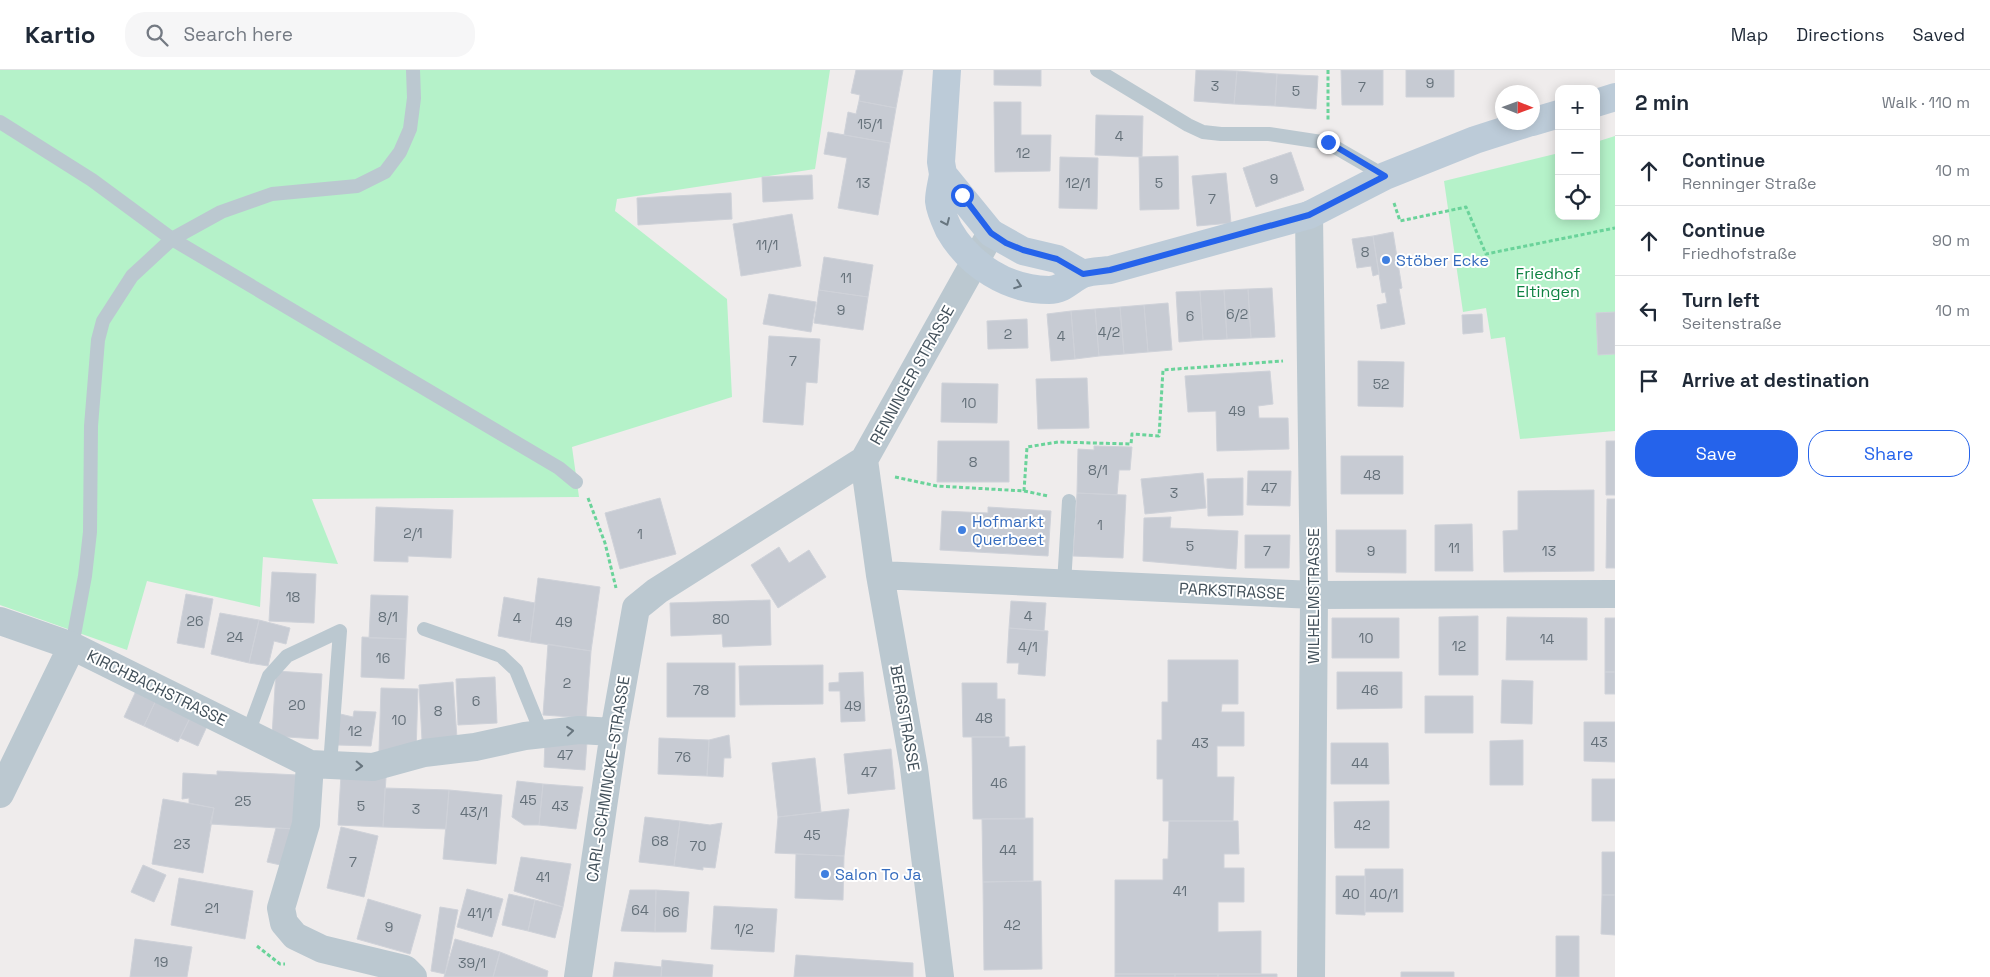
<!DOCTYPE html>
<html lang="en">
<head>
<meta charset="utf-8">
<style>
  :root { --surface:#fff; --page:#f6f6f7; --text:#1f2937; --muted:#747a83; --line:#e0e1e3; --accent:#2563eb }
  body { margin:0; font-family:"Space Grotesk",sans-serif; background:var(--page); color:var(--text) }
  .controls { position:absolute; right:15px; top:15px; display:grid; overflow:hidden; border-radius:10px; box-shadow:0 2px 12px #0003 }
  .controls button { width:45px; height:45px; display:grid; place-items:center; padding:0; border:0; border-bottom:1px solid var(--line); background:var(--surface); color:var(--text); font:25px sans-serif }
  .compass { position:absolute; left:1495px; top:15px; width:45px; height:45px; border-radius:50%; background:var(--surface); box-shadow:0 2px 12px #0003; rotate:91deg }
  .stop { position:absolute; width:15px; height:15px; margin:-11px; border:4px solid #2563eb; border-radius:50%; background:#fff }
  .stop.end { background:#2563eb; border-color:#fff; box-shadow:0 1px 5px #0008 }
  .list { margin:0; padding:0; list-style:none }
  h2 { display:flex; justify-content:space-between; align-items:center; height:65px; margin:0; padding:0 20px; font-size:21px }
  h2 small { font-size:16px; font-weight:400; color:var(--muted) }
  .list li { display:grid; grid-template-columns:32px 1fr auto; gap:15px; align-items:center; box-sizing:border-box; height:70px; padding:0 20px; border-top:1px solid var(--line) }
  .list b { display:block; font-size:19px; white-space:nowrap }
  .list p { margin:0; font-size:16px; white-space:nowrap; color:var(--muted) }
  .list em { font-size:16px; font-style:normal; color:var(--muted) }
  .actions { display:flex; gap:10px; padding:15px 20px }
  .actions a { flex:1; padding:11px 0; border:1px solid var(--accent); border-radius:20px; text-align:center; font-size:18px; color:var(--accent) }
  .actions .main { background:var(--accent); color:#fff }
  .icon { flex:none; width:28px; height:28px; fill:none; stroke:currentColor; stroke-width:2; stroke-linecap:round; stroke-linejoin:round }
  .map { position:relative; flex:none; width:1615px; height:907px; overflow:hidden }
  header { display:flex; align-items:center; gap:30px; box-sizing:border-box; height:70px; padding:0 25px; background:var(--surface); border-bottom:1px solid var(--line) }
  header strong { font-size:24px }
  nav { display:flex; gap:28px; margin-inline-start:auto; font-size:18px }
  .search { width:350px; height:45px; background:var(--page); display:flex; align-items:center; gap:12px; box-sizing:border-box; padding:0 18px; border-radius:20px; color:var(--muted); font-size:19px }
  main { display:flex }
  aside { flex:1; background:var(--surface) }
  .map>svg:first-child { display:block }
</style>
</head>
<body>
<header>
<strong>Kartio</strong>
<div class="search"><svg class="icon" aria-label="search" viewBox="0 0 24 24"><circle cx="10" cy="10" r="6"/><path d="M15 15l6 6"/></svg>Search here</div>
<nav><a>Map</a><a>Directions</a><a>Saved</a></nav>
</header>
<main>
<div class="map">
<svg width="1615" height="907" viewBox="0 0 1615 907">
  <rect width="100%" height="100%" fill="#efecec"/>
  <path fill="#b5f2c9" d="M0,0h830l-15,99 -198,30 -2,12 112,88 5,98 -160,50 7,50 -267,2 26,65 -75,-7 -3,50 -113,-26 -20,69 -127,-45z
    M1615,66v295l-95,8 -15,-102 -14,2 -5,-31 -23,4 -19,-131 115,-28v63h37v-74z"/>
  <path fill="#c7cbd3" stroke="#cfd2d9" d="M856,0h47l-7,38 -37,-7 1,-6 -9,-2z
    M994,0h47v16l-47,-1z
    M1196,0l41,1 -3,33 -40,-3z
    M1341,0h42v35h-41z
    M1406,0h48v27h-48z
    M1237,1l40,3 -2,32 -41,-2z
    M1277,4l41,2 -2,33 -41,-3z
    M859,31l37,7 -6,35 -46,-8 4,-23 8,2z
    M994,32h27v33h30l-1,36 -55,1z
    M1096,45l47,1 -1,41 -47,-2z
    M828,62l62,11 -12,72 -40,-7 9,-50 -23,-4z
    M1291,82l13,38 -48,17 -13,-39z
    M1178,86l1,53 -39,1 -1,-53z
    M1060,87l38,1 -1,51 -38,-1z
    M1226,103l5,50 -34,3 -5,-50z
    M812,105l1,24 -50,3 -1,-25z
    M731,123l1,26 -94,6 -1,-27z
    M792,144l9,52 -60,10 -8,-52z
    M1393,162l9,56 -3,1 6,35 -24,5 -4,-24 10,-2 -2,-11 -3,1 -9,-57z
    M1373,166l6,38 -6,2 -2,-10 -14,2 -5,-29z
    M824,187l49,8 -5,32 -49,-7z
    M1272,218l3,49 -24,1 -3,-49z
    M1248,219l3,49 -24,1 -3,-49z
    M819,220l49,7 -5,33 -49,-7z
    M1224,220l3,49 -24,1 -3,-49z
    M1200,221l3,49 -24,2 -3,-50z
    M769,224l47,8 -5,30 -48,-8z
    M1168,233l4,47 -24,2 -4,-47z
    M1144,235l4,47 -24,2 -4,-47z
    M1120,237l4,47 -25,2 -4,-47z
    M1095,239l4,47 -24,3 -4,-48z
    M1071,241l4,48 -24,2 -4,-47z
    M1615,242v42l-17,1 -2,-42z
    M1482,244l1,18 -20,2 -1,-19z
    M1027,249l1,29 -40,1 -1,-28z
    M769,266l51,3 -3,44 -11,-1 -3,43 -40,-3z
    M1358,291l46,1 -1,45 -45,-1z
    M1270,301l3,33 -15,2 1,12h29l1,31 -72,2 -1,-40 -28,1 -3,-36z
    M1087,308l2,50 -51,1 -2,-50z
    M942,313l56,1 -1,39 -56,-1z
    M938,371h71v41h-72z
    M1606,371h9v54h-9z
    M1094,376l38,1 -2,23h-11l-2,25 -40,-2 1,-44 16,1z
    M1341,386h62v38h-62z
    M1248,401h43l-1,35 -43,-1z
    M1203,403l3,35 -61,6 -4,-35z
    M1243,408v37l-35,1 -1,-37z
    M1594,420v81l-90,1 -1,-41 15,-1v-39z
    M1077,423l49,2 -3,63 -50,-2z
    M660,428l16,56 -56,15 -15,-56z
    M1607,429h8v69h-9z
    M376,437l77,3 -2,48 -43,-2v6l-34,-1z
    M988,437l63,4 -3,45 -108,-6 2,-39 46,2z
    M1171,447l-1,11 68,3 -2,38 -93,-8 1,-43z
    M1472,454l1,47h-38v-46z
    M1336,460h70v43l-70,-1z
    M1245,465h45l-1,33h-44z
    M779,477l10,16 20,-13 17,27 -48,31 -27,-43z
    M272,502l44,2 -2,49 -45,-2z
    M538,508l62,9 -9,64 -61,-9z
    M186,524l27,5 -9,49 -27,-5z
    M371,525l37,1 -2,43 -37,-1z
    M504,527l31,6 -5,39 -32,-6z
    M770,530l1,45 -48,2 -1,-13 -51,2 -1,-33z
    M1011,531l35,2 -2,28 -35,-3z
    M220,543l39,7 -10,43 -38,-9z
    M1478,546v59h-39v-58z
    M1507,547l80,1v42h-81z
    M1332,548h67v40h-67z
    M1605,548h10v54h-10z
    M259,550l31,8 -4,16 -12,-3 -6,25 -19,-3z
    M1009,558l39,3 -3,45 -27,-2 1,-11h-12z
    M362,567l44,2 -2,40 -43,-2z
    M548,574l43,7 -5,67 -43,-3z
    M1168,590h70v44h-16l-1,8h23v34h-27v31h17l-1,44h-70v-42h-6v-39h5v-38h6z
    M667,593h68v54h-68z
    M823,595v39l-83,1 -1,-39z
    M276,601l46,3 -4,65 -46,-3z
    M863,602l2,49 -24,1 -1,-31h-11v-8l10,-1v-9z
    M1337,602h65v36l-65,1z
    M1605,602h10v22h-10z
    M495,607l2,46 -39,2 -2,-46z
    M1502,610l31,1 -1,43 -31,-1z
    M453,612l4,56 -35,2 -3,-55z
    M962,613h35v16h8v38h-42z
    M381,618l37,1 -2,64 -37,-1z
    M136,621l20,9 -12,26 -20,-9z
    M1425,626h48v37h-48z
    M156,630l35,16 -13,26 -34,-16z
    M354,641l22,1 -5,34 -34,-1 -1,-32 17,4z
    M191,646l17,8 -10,22 -18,-8z
    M1584,652h31v40l-31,-1z
    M729,665l2,23h-7l-1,19 -16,-1 2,-36z
    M972,667h37v10l16,-1v73h-52z
    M659,668l50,2 -2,36 -49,-2z
    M545,670l42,2 -2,28 -41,-3z
    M1523,670v45h-33v-44z
    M1331,673h57l1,41h-58z
    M891,679l4,40 -47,5 -4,-40z
    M815,688l6,54 -43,5 -6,-54z
    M217,701l81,4 -3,54 -85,-5 4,-16 -25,-5v-5l-7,1 1,-26 34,2z
    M341,705l45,2 -3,50 -45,-2z
    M1592,709h23v42h-23z
    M517,711l26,3 -4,41h-15l-12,-8z
    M543,714l40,3 -7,42 -37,-4z
    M385,718l64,2 -3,39 -63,-2z
    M449,720l53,5 -6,69 -53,-5z
    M163,729l51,9 -11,65 -51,-9z
    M1389,731v47h-54l-1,-46z
    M849,739l-5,47 -69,-3 3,-36z
    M645,747l35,4 -6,45 -35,-4z
    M1033,748v63l-50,1 -1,-63z
    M680,751l30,4 12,-2 -7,45 -12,-1v3l-29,-4z
    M1169,751h69l1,33h-15v14h20v34h-26v30l43,-1v43h-146v-94h48v-21h5z
    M341,757l37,9 -14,61 -37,-9z
    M276,758l19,1 -10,37 -18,-4z
    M1602,782h13v43h-13z
    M796,784l48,2 -1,44 -48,-2z
    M521,787l50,7 -8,43 -49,-16z
    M143,795l23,10 -12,27 -23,-10z
    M1365,799h38v43h-38z
    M1336,806h29v39l-29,-1z
    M179,808l74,13 -8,48 -74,-14z
    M1041,811l1,88 -58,1 -1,-88z
    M467,819l36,10 -11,38 -35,-10z
    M630,820h26l-1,42 -34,-1z
    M656,820l33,2 -3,40h-31z
    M509,824l26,6 -7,31 -26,-6z
    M1602,825h13v40l-14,-1z
    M368,829l53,16 -11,39 -53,-15z
    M535,830l28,7 -8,31 -27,-7z
    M714,836l63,3 -3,43 -63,-3z
    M440,837l18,3 -13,64 -14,-3z
    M1556,866h23v41h-23z
    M135,869l57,8 -5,30h-57z
    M455,869l45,13 -7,25h-49z
    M500,882l48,19 -1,6h-54z
    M796,885l117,8v14h-119z
    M662,890l51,5 -1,12h-51z
    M615,892l47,5 -1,10h-48z
    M1401,902h53v5h-53z
    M1115,904h60v3h-60z
    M1175,904h43v3h-43z
    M1218,904h59v3h-59z"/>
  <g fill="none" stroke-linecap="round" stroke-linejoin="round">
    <path stroke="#6ad39a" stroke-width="3" stroke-dasharray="4 2.5" stroke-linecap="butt" d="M1328,0v52
      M1394,133l6,18 66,-14 20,47 129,-26
      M895,407l42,9 87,5 3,-44 31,-5 73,2 1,-10 27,2 4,-66 120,-9
      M1024,421l24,5
      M588,428l17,45 11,45
      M257,876l23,18h5"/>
    <path stroke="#bbc8d0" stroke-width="14" d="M1097,0l91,55 15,7 18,2h48l59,9 57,33
      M0,52l92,58 80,59 387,229 17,14
      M1064,514l5,-83
      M424,559l77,27 15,14 26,64
      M72,576l13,-70 5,-44 1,-106 7,-86 5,-19 29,-45 40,-37 49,-27 51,-18 85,-8 28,-14 15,-20 10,-23 4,-31 -1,-28
      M248,663l21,-57 18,-20 53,-25 -10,134"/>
    <path stroke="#bbc8d0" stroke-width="28" d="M1309,145l5,380 -3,382
      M864,390l16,115 34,193 26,209
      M880,505l434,20 301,-1
      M0,551l72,25 238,118 63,3 51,-14 51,-6 50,-11 54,-6 35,2
      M310,694l-4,60 -25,84 3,15 11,13 27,13 83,20 8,8
      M0,724l72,-148
      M578,907l36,-245 22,-124 21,-17 207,-131 127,-227"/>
    <path stroke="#bccbd8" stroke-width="28" d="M947,0l-6,92 2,12 48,59 32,18 34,8 26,15
      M1596,33l19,-6
      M1532,52l27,-8
      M943,104c-1,9 -4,18 -4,27 1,10 6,20 10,29 20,35 59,60 100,60 15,0 22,-11 34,-16 7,-3 19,-3 27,-4l199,-55 76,-39 90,-36 56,-18"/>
  </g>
  <defs><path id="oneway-chevron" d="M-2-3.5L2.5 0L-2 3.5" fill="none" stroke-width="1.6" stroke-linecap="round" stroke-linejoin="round" transform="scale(1.25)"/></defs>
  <g stroke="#677680">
    <use href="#oneway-chevron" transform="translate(946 152) rotate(66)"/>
    <use href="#oneway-chevron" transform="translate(1018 215) rotate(20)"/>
  </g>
  <g stroke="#67757e">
    <use href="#oneway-chevron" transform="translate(570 661) rotate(-6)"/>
    <use href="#oneway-chevron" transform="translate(359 696) rotate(2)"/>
  </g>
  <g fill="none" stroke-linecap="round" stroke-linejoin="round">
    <path stroke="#2563eb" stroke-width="6" d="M962,125l29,38 15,10 17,7 34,9 26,15 27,-4 199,-55 76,-39 -57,-34"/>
  </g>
  <g fill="#3f7fe0" stroke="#fff" stroke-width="2">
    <circle cx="1386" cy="190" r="5"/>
    <circle cx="962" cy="460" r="5"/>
    <circle cx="825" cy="804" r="5"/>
  </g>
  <g text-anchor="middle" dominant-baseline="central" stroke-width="4" stroke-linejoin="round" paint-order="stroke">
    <g font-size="14" fill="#647079">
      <text x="1430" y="13">9</text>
      <text x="1215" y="16">3</text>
      <text x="1362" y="17">7</text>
      <text x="1296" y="21">5</text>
      <text x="870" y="54">15/1</text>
      <text x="1119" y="66">4</text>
      <text x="1023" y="83">12</text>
      <text x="1274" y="109">9</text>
      <text x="863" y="113">13</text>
      <text x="1078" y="113">12/1</text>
      <text x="1159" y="113">5</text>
      <text x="1212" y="129">7</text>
      <text x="767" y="175">11/1</text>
      <text x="1365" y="182">8</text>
      <text x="846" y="208">11</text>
      <text x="841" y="240">9</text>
      <text x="1237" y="244">6/2</text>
      <text x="1190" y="246">6</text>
      <text x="1109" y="262">4/2</text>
      <text x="1008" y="264">2</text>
      <text x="1061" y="266">4</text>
      <text x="793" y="291">7</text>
      <text x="1381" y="314">52</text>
      <text x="969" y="333">10</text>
      <text x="1237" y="341">49</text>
      <text x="973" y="392">8</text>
      <text x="1098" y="400">8/1</text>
      <text x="1372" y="405">48</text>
      <text x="1269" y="418">47</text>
      <text x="1174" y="423">3</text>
      <text x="1100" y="455">1</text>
      <text x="413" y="463">2/1</text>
      <text x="640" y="464">1</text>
      <text x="1190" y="476">5</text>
      <text x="1454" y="478">11</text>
      <text x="1267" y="481">7</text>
      <text x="1371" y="481">9</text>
      <text x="1549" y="481">13</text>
      <text x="293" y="527">18</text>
      <text x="1028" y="546">4</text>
      <text x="388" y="547">8/1</text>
      <text x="517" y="548">4</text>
      <text x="721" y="549">80</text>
      <text x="195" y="551">26</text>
      <text x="564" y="552">49</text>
      <text x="235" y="567">24</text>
      <text x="1366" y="568">10</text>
      <text x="1547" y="569">14</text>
      <text x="1459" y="576">12</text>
      <text x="1028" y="577">4/1</text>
      <text x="383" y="588">16</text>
      <text x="567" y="613">2</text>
      <text x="701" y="620">78</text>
      <text x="1370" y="620">46</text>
      <text x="476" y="631">6</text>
      <text x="297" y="635">20</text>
      <text x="853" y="636">49</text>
      <text x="438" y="641">8</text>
      <text x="984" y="648">48</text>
      <text x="399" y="650">10</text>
      <text x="355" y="661">12</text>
      <text x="1599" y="672">43</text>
      <text x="1200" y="673">43</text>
      <text x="565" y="685">47</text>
      <text x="683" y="687">76</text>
      <text x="1360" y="693">44</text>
      <text x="869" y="702">47</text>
      <text x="999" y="713">46</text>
      <text x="528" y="730">45</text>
      <text x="243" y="731">25</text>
      <text x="361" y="736">5</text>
      <text x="560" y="736">43</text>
      <text x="416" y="739">3</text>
      <text x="474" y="742">43/1</text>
      <text x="1362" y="755">42</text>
      <text x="812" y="765">45</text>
      <text x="660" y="771">68</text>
      <text x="182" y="774">23</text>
      <text x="698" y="776">70</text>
      <text x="1008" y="780">44</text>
      <text x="353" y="792">7</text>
      <text x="543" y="807">41</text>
      <text x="1180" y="821">41</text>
      <text x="1351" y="824">40</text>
      <text x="1384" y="824">40/1</text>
      <text x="212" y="838">21</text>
      <text x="640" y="840">64</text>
      <text x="671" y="842">66</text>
      <text x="480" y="843">41/1</text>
      <text x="1012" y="855">42</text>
      <text x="389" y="857">9</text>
      <text x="744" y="859">1/2</text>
      <text x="161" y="892">19</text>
      <text x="472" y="893">39/1</text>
    </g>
    <g font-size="16" fill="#366cbe" stroke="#fff" text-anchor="start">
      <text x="1396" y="190">Stöber Ecke</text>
      <text x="972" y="451">Hofmarkt<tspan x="972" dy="18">Querbeet</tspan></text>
      <text x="835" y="804">Salon To Ja</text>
    </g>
    <g font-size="16" fill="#0e8242" stroke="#fff">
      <text x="1548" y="203">Friedhof<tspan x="1548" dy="18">Eltingen</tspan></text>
    </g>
    <g font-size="16" fill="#43515b" stroke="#fff">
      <text transform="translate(912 305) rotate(-61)">RENNINGER STRASSE</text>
      <text transform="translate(1232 521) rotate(3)">PARKSTRASSE</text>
      <text transform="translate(1313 526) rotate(-90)">WILHELMSTRASSE</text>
      <text transform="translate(157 618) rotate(26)">KIRCHBACHSTRASSE</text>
      <text transform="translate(905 648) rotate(80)">BERGSTRASSE</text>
      <text transform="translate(608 709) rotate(-81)">CARL-SCHMINCKE-STRASSE</text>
    </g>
  </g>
</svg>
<div class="controls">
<button>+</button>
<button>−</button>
<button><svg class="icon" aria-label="locate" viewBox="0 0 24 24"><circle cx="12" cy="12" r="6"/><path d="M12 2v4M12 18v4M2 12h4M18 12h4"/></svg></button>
</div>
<svg class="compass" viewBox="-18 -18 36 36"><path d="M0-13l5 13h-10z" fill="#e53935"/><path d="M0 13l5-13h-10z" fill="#747a83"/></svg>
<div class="stop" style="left:962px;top:125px"></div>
<div class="stop end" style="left:1328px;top:72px"></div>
</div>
<aside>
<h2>2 min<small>Walk · 110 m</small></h2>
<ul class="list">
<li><svg class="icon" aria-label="ahead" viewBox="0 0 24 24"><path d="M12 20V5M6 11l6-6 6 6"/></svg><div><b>Continue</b><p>Renninger Straße</p></div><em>10 m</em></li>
<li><svg class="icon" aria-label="ahead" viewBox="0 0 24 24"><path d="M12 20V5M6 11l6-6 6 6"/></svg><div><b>Continue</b><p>Friedhofstraße</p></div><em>90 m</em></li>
<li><svg class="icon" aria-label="left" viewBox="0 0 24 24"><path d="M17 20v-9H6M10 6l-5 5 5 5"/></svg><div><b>Turn left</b><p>Seitenstraße</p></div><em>10 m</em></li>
<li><svg class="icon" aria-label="arrive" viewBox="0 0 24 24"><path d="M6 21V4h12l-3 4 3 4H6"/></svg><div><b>Arrive at destination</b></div></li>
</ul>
<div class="actions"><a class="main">Save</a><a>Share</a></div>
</aside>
</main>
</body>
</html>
